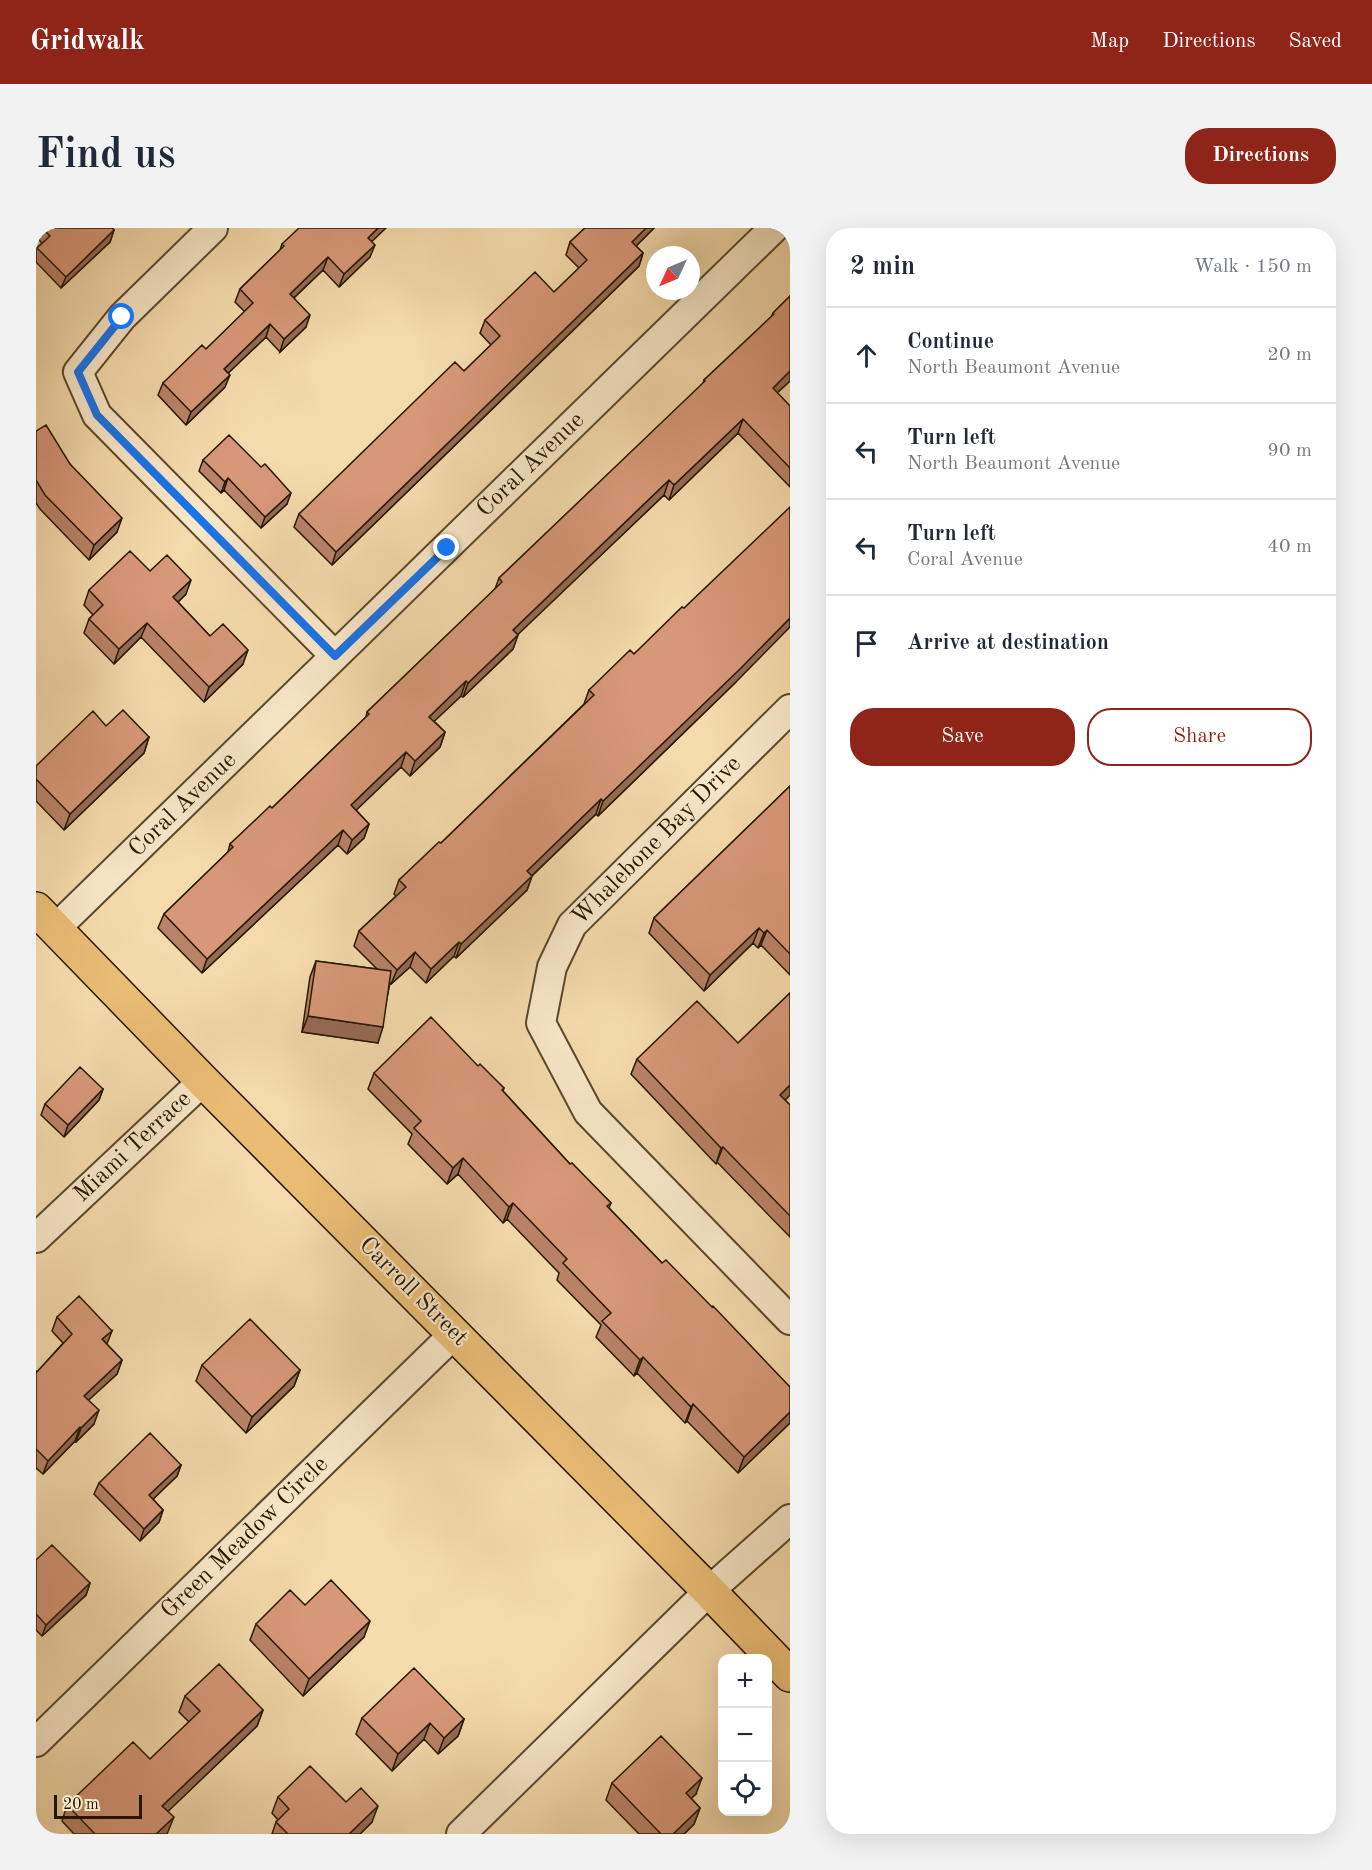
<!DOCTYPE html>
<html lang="en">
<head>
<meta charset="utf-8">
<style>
  :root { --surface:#fff; --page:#f2f2f3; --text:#1f2937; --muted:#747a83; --line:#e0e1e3; --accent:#8f2418 }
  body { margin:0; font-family:"Old Standard TT",serif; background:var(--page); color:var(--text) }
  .controls { position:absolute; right:18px; bottom:18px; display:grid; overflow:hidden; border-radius:12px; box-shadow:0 6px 24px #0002 }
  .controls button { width:54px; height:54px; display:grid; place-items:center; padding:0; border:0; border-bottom:2px solid var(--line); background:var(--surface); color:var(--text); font:30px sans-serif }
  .compass { position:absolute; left:610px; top:18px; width:54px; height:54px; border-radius:50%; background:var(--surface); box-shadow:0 6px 24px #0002; rotate:226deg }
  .scale { position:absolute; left:18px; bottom:15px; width:88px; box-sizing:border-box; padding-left:6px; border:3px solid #251702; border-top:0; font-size:16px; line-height:21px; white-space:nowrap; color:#251702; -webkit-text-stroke:4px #f8e7c8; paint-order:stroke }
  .stop { position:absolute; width:18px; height:18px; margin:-14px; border:4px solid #1a73e8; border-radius:50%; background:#fff }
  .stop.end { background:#1a73e8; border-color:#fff; box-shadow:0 2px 6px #0008 }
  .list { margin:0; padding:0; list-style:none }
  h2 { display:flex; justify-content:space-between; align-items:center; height:78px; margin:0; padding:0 24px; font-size:26px }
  h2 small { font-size:20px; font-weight:400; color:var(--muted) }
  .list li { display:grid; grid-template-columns:39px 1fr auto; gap:18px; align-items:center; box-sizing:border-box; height:96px; padding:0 24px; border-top:2px solid var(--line) }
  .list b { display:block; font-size:22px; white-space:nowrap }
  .list p { margin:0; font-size:20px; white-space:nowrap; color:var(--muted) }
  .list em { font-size:20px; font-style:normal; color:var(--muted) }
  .actions { display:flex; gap:12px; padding:18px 24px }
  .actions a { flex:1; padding:14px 0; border:2px solid var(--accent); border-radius:24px; text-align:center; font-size:21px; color:var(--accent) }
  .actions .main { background:var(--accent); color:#fff }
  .icon { flex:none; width:33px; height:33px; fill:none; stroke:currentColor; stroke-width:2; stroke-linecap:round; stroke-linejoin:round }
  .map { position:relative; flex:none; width:754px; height:1606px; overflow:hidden; border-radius:24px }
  header { display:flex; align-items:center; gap:36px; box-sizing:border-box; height:84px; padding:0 30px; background:var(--accent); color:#fff }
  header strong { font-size:28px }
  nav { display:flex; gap:33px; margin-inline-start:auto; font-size:21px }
  .intro { display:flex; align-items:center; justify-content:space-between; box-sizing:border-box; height:144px; padding:0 36px }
  h1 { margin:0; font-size:42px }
  .button { padding:15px 27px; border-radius:24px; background:var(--accent); color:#fff; font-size:21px; font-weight:700 }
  main { display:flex; gap:36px; padding:0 36px }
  aside { flex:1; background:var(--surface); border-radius:24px; box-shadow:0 6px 24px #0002 }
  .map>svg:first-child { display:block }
</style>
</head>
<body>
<header>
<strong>Gridwalk</strong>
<nav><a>Map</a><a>Directions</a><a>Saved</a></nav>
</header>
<div class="intro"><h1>Find us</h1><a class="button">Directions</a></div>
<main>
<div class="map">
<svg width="754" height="1606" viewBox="0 0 754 1606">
  <rect width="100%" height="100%" fill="#f5daab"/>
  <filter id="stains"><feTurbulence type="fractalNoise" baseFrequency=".00333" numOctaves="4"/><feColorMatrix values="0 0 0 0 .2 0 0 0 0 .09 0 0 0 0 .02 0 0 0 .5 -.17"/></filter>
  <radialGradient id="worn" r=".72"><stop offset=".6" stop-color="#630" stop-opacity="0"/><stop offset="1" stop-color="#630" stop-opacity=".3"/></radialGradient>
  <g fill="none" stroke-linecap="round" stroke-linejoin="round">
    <defs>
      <path id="minor" d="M177,0l-91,89 -44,55 19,43 238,241
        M754,481l-218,216 -20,42 -11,56 47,89 202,208
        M19,701l719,-701
        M0,1010l167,-157
        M0,1514l418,-408
        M425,1606l248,-243 81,-72"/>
      <path id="major" d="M0,681l167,172 506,510 81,84"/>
    </defs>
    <use href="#minor" stroke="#59482c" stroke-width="32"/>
    <use href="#major" stroke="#251702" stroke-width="36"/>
    <use href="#minor" stroke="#f8e7c8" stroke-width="28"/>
    <use href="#major" stroke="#eabd76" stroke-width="33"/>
  </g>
  <path fill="#b98368" stroke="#251702" stroke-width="1.5" d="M0,0h76l2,2 -4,12 -49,46 -25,-26v-11l1,-3 5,-5 -6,-6z
    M549,0h69l-18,18 7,7 -4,13 -307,299 -38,-38 5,-13 165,-143 27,-26 -11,-12 5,-13 69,-28 25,-24 -13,-13 4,-13z
    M336,14l-2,15 -31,30 -16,-17 -29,28 12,29 -26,25 -14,-15 -38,36 -3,14 -39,38 -28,-30 5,-12 43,-34 39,-37 -10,-10 5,-13 40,-39 2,-6z
    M754,68v85l-13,12 13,13v81l-52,-54 -69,67 -5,-5 -146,139 -5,15 -50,48 -2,-1 -27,25 11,11 -5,15 -30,29 -9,-9 -45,43 13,14 -5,14 -17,16 -9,-9 -136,128 -44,-45 6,-14 64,-62 2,-8 42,-36 94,-91 1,-5 128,-123 4,-11 204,-194 1,-4 67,-63 2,-4z
    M0,203l34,33 47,68 -28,28 -49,-51 -4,-6z
    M167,232l84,44 -26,24 -37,-38 -3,3 -22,-22z
    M114,343l36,23 -8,8 32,34 33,28 -39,38 -63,-65 -27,27 -30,-31 5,-14 4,-4 -9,-10 5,-15z
    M648,380l52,74 -138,134 -2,-2 -64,62 -5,14 -71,68 -2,-2 -28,27 -16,-16 -19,17 -1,-1 -12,60 -76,-11 8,-55 6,-16 61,8 -23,-23 5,-15 37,-35 -2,-2 5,-14 42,-37 143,-139 5,-14 45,-36z
    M70,498l43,11 -5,16 -80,77 -28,-29v-35z
    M754,558v189l-29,-30 -3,3 -5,-5 -49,48 -55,-58 5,-15z
    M754,765v102l-5,5 5,5v132l-73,-75 -1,2 -85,-90 6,-15 101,-16z
    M442,838l26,22 -1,3 67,73 41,39 -2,5 53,55 128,124v36l-52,50 -51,-52 -2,2 -48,-50 -3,3 -38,-39 5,-12 -44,-45 2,-7 -52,-54 -4,4 -45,-49 -11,10 -39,-40 4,-10 -44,-45 6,-16z
    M67,861l-4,11 -35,37 -23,-22 4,-11z
    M21,1089l50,27 15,16 -5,14 -29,26 6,24 -18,18 -1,-1 -32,33 -7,-6v-97l1,1 26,-29 -11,-12z
    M166,1137l98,5 -6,16 -48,47 -50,-52z
    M145,1237l-4,11 -24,23 10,11 -4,12 -19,19 -46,-47 5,-11z
    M0,1332l54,23 -4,12 -44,41 -6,-6z
    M269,1377l59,32 -61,59 -53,-56 6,-16z
    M149,1468l78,14 -6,16 -89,85 -1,23h-93l-12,-13 5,-16 83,-46 39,-37 -10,-10z
    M326,1490l102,1 -6,17 -20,18 -14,-15 -32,32 -36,-37z
    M576,1555l84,11 -5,4 9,10 -6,16 -10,10h-45l-33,-34z
    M242,1569l68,5 26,20 -12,12h-88l4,-12 2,-2 -6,-7z"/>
  <path fill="#966a55" stroke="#251702" stroke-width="1.5" d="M342,0h8l-23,22 5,-12z
    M610,0h8l-26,26 4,-12z
    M78,2l-4,12 -49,46 5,-11z
    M339,17l-5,12 -31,30 5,-13z
    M607,25l-4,13 -307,299 4,-13z
    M292,29l-5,13 -38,36 5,-12z
    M274,87l-4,12 -26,25 4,-13z
    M234,96l-4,13 -46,44 4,-12z
    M754,143v10l-23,21 6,-14z
    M194,147l-5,12 -39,38 5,-13z
    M707,191l-5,14 -69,67 5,-15z
    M192,250l-4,12 -3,3 4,-11z
    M633,252l-5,15 -156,149 5,-14z
    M255,265l-4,11 -26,24 4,-11z
    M86,290l-5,14 -28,28 5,-15z
    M155,352l-5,14 -18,18 5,-15z
    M754,390v9l-54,55 -138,134 5,-15z
    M111,395l-6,14 -27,27 5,-15z
    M482,407l-5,14 -50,48 5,-14z
    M212,422l-5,14 -39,38 5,-15z
    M430,453l-5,15 -37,35 5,-14z
    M409,504l-5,15 -30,29 5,-15z
    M113,509l-5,16 -80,77 6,-16z
    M370,524l-5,15 -55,53 5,-15z
    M565,571l-5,15 -74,71 5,-14z
    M333,596l-5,14 -17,16 5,-14z
    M307,602l-5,15 -136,128 5,-14z
    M496,648l-5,14 -71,68 5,-14z
    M723,700l-6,15 -49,48 6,-16z
    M731,702l-6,15 -3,3 6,-15z
    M423,714l-5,14 -28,27 5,-14z
    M379,724l-5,15 -19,17 6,-14z
    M272,788l75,11 -5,16 -76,-11z
    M754,857v10l-15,15 5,-15z
    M67,861l-4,11 -35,37 4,-12z
    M687,919l-6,15 -1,2 5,-16z
    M427,930l-5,16 -11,10 6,-16z
    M477,975l-6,16 -4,4 6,-16z
    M76,1103l-5,13 -5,-5z
    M607,1129l-6,16 -3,3 6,-16z
    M86,1132l-5,14 -38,35 5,-13z
    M264,1142l-6,16 -48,47 6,-16z
    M657,1176l-6,17 -2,2 6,-16z
    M63,1182l-5,14 -18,18 5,-14z
    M754,1184v11l-52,50 6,-16z
    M44,1199l-5,14 -32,33 5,-13z
    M145,1237l-4,11 -32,31 4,-12z
    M127,1282l-4,12 -19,19 4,-12z
    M54,1355l-4,12 -44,41 4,-11z
    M334,1393l-6,16 -61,59 6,-17z
    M227,1482l-6,16 -100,96 5,-16z
    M428,1491l-6,17 -20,18 6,-16z
    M394,1495l-6,16 -32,32 6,-17z
    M666,1550l-6,16 -16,15 6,-16z
    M342,1578l-6,16 -12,12h-11z
    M664,1580l-6,16 -10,10h-11z
    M138,1589l-7,17h-11z"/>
  <path fill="#d79879" stroke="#251702" stroke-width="1.5" d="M6,0h70l2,2 -48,47 -29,-29 13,-12z
    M263,0h79l-10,10 7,7 -31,29 -16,-17 -38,37 20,21 -26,24 -14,-15 -46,45 6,6 -39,37 -28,-29 39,-38 4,4 47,-46 -13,-14 44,-43 -2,-2z
    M549,0h61l-14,14 11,11 -307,299 -37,-38 156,-152 9,9 36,-35 -15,-16 50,-48 19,20 33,-32 -17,-18z
    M754,68v75l-17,17 17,18v62l-47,-49 -69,66 -5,-5 -156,150 5,5 -50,48 -2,-2 -37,36 16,15 -30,29 -9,-9 -55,53 18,19 -17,16 -9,-10 -136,129 -43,-45 69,-67 -3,-3 40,-38 2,2 97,-94 -2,-2 135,-130 -3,-4 206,-197 -1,-1 70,-66 -1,-1z
    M10,197l24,39 52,54 -28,27 -49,-50 -9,-15v-49z
    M193,207l32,32 4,-3 26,29 -26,24 -37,-39 -3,4 -22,-22z
    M754,279v111l-49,50 -138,133 -2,-2 -74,72 5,5 -71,68 -2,-2 -28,27 -16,-17 -18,18 -38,-39 47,-44 -7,-7 40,-38 2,1 153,-148 -5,-5 41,-40 4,4 48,-47 2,1z
    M94,323l20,20 17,-16 24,25 -18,17 37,39 13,-12 25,26 -39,37 -62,-64 -28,26 -30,-30 14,-14 -14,-15z
    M87,482l26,27 -79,77 -34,-35v-13l57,-55 13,15z
    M754,558v168l-23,-24 -3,3 -5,-5 -49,47 -56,-57z
    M280,733l75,10 -8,56 -75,-11z
    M754,765v92l-10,10 10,10v111l-67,-69 -2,1 -84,-89 60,-58 41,42z
    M395,789l47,49 2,-2 24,24 -2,2 68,74 2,-1 39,40 -4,3 55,57 4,-3 46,47 1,-1 77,81v25l-46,45 -51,-53 -2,3 -48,-50 -3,3 -38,-39 9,-8 -48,-50 4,-4 -54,-56 -4,4 -46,-49 -10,10 -39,-40 7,-7 -47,-48z
    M44,839l23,22 -35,36 -23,-21z
    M43,1068l33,35 -10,8 20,21 -38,36 15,14 -18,18 -1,-1 -32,34 -12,-12v-78l1,1 35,-38 -15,-17z
    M214,1091l50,51 -48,47 -50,-52z
    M114,1205l31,32 -32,30 14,15 -19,19 -45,-46z
    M16,1317l38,38 -44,42 -10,-11v-54z
    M295,1352l39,41 -61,58 -53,-55 34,-34 15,15z
    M183,1436l44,46 -101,96 12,11 -18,17h-61l-28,-29 66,-63 17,17 50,-48 -15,-15z
    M378,1440l50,51 -20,19 -14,-15 -32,31 -36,-36z
    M625,1508l41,42 -16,15 14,15 -27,26h-12l-49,-51z
    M274,1538l36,36 15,-14 17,18 -29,28h-61l-12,-12 13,-13 -11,-12z"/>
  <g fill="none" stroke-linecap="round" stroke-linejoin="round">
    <path stroke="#1a73e8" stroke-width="8" d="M86,89l-44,55 19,43 238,241 112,-108"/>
  </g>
  <g text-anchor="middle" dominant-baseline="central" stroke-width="4.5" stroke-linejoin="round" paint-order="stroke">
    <g font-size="24" fill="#251702" stroke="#f8e7c8">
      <text transform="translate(495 237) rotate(-44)">Coral Avenue</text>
      <text transform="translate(147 577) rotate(-44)">Coral Avenue</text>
      <text transform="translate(621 613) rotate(-45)">Whalebone Bay Drive</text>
      <text transform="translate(97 919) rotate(-43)">Miami Terrace</text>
      <text transform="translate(377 1064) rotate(45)">Carroll Street</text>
      <text transform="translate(209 1310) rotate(-44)">Green Meadow Circle</text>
    </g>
  </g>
  <rect width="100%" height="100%" filter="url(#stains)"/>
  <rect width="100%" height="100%" fill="url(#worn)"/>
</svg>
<div class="controls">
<button>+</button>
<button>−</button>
<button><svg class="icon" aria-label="locate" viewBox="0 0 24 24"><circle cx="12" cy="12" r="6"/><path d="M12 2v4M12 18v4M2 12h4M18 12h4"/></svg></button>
</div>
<svg class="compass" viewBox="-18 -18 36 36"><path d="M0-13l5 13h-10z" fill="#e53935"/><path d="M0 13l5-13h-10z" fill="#747a83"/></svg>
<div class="scale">20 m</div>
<div class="stop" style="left:86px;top:89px"></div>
<div class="stop end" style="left:411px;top:320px"></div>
</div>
<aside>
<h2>2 min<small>Walk · 150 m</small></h2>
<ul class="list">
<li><svg class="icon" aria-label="ahead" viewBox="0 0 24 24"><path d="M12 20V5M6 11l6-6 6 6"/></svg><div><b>Continue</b><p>North Beaumont Avenue</p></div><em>20 m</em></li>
<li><svg class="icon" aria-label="left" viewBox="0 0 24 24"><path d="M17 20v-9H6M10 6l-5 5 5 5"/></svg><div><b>Turn left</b><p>North Beaumont Avenue</p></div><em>90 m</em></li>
<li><svg class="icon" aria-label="left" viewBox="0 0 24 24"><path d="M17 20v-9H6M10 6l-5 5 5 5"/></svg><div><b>Turn left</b><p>Coral Avenue</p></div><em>40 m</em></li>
<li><svg class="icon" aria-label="arrive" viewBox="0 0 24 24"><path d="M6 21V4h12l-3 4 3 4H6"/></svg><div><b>Arrive at destination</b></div></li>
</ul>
<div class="actions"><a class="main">Save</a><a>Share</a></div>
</aside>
</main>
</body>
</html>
